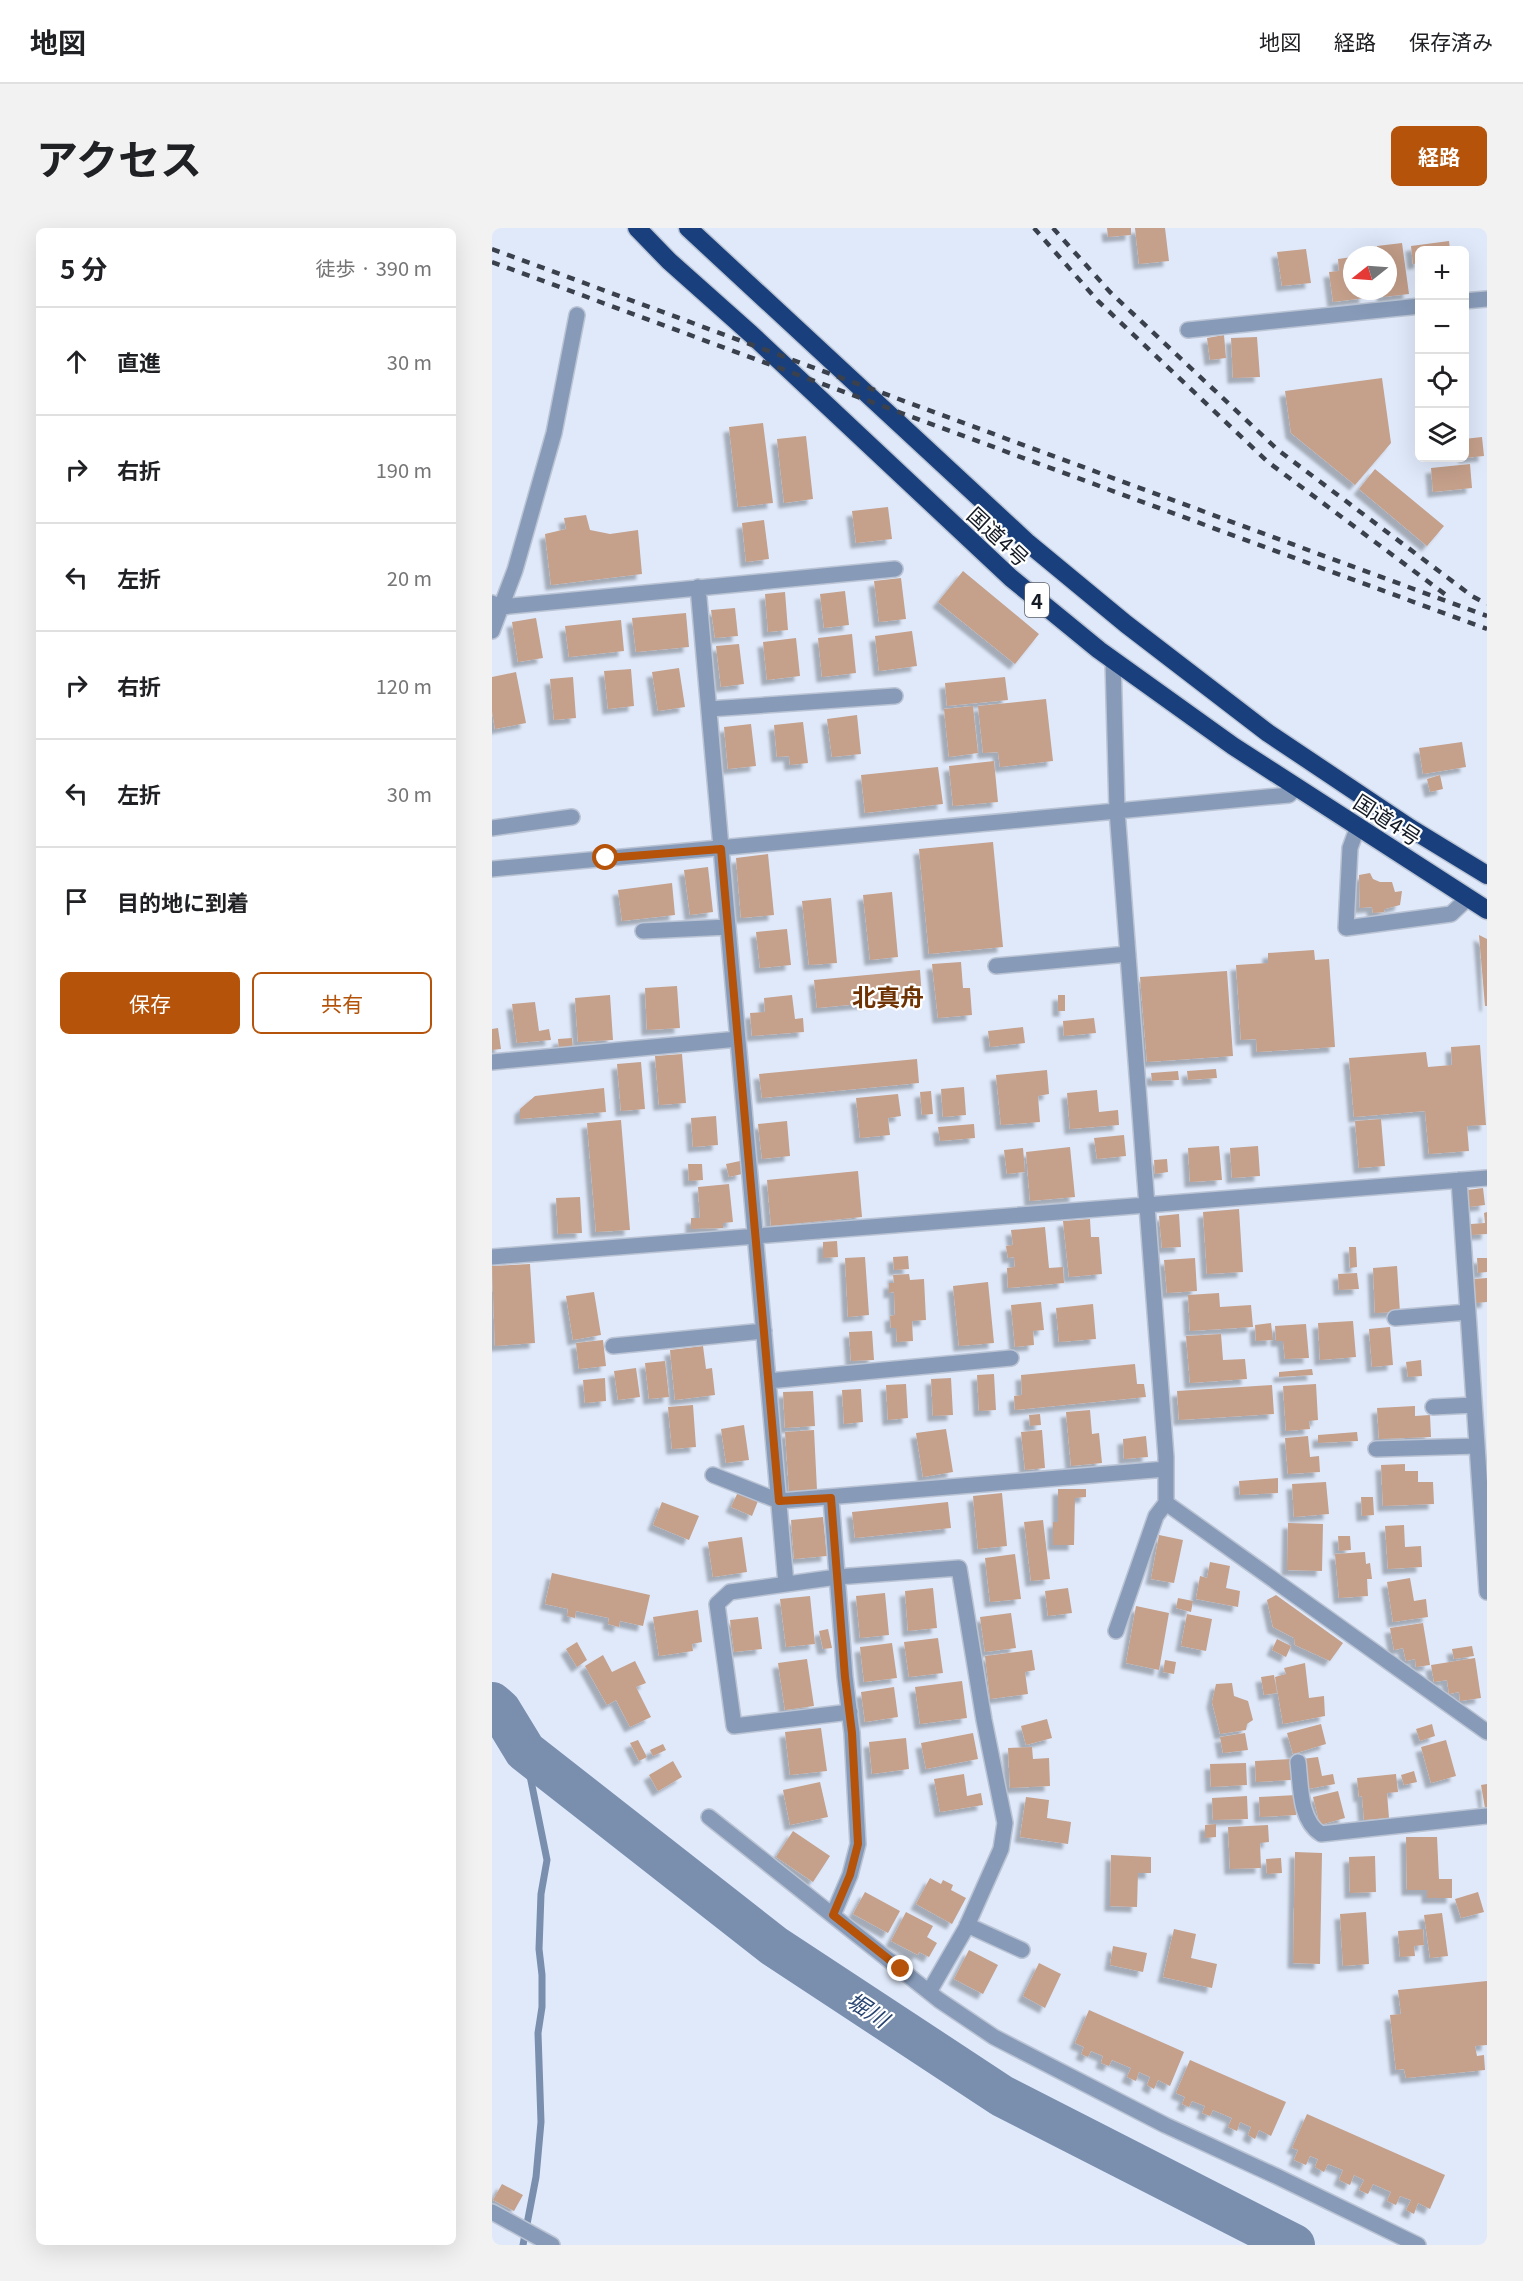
<!DOCTYPE html>
<html lang="ja">
<head>
<meta charset="utf-8">
<style>
  :root { --surface:#fff; --page:#f2f2f2; --text:#202124; --muted:#757577; --line:#e0e0e0; --accent:#b45309 }
  body { margin:0; font-family:Georgia,"Noto Sans JP",serif; background:var(--page); color:var(--text) }
  .controls { position:absolute; right:18px; top:18px; display:grid; overflow:hidden; border-radius:9px; box-shadow:0 6px 24px #0002 }
  .controls button { width:54px; height:54px; display:grid; place-items:center; padding:0; border:0; border-bottom:2px solid var(--line); background:var(--surface); color:var(--text); font:30px sans-serif }
  .compass { position:absolute; left:851px; top:18px; width:54px; height:54px; border-radius:50%; background:var(--surface); box-shadow:0 6px 24px #0002; rotate:253deg }
  .stop { position:absolute; width:18px; height:18px; margin:-14px; border:4px solid #b45309; border-radius:50%; background:#fff }
  .stop.end { background:#b45309; border-color:#fff; box-shadow:0 2px 6px #0008 }
  .list { margin:0; padding:0; list-style:none }
  h2 { display:flex; justify-content:space-between; align-items:center; height:78px; margin:0; padding:0 24px; font-size:26px }
  h2 small { font-size:20px; font-weight:400; color:var(--muted) }
  .list li { display:grid; grid-template-columns:39px 1fr auto; gap:18px; align-items:center; box-sizing:border-box; height:108px; padding:0 24px; border-top:2px solid var(--line) }
  .list b { display:block; font-size:22px; white-space:nowrap }
  .list em { font-size:20px; font-style:normal; color:var(--muted) }
  .actions { display:flex; gap:12px; padding:18px 24px }
  .actions a { flex:1; padding:14px 0; border:2px solid var(--accent); border-radius:9px; text-align:center; font-size:21px; color:var(--accent) }
  .actions .main { background:var(--accent); color:#fff }
  .icon { flex:none; width:33px; height:33px; fill:none; stroke:currentColor; stroke-width:2; stroke-linecap:round; stroke-linejoin:round }
  .map { position:relative; flex:none; width:995px; height:2017px; overflow:hidden; border-radius:9px }
  header { display:flex; align-items:center; gap:36px; box-sizing:border-box; height:84px; padding:0 30px; background:var(--surface); border-bottom:2px solid var(--line) }
  header strong { font-size:28px }
  nav { display:flex; gap:33px; margin-inline-start:auto; font-size:21px }
  .intro { display:flex; align-items:center; justify-content:space-between; box-sizing:border-box; height:144px; padding:0 36px }
  h1 { margin:0; font-size:42px }
  .button { padding:15px 27px; border-radius:9px; background:var(--accent); color:#fff; font-size:21px; font-weight:700 }
  main { display:flex; gap:36px; padding:0 36px }
  aside { flex:1; background:var(--surface); border-radius:9px; box-shadow:0 6px 24px #0002 }
  .map>svg:first-child { display:block }
</style>
</head>
<body>
<header>
<strong>地図</strong>
<nav><a>地図</a><a>経路</a><a>保存済み</a></nav>
</header>
<div class="intro"><h1>アクセス</h1><a class="button">経路</a></div>
<main>
<aside>
<h2>5 分<small>徒歩 · 390 m</small></h2>
<ul class="list">
<li><svg class="icon" aria-label="ahead" viewBox="0 0 24 24"><path d="M12 20V5M6 11l6-6 6 6"/></svg><div><b>直進</b></div><em>30 m</em></li>
<li><svg class="icon" aria-label="right" viewBox="0 0 24 24"><path d="M7 20v-9h11M14 6l5 5-5 5"/></svg><div><b>右折</b></div><em>190 m</em></li>
<li><svg class="icon" aria-label="left" viewBox="0 0 24 24"><path d="M17 20v-9H6M10 6l-5 5 5 5"/></svg><div><b>左折</b></div><em>20 m</em></li>
<li><svg class="icon" aria-label="right" viewBox="0 0 24 24"><path d="M7 20v-9h11M14 6l5 5-5 5"/></svg><div><b>右折</b></div><em>120 m</em></li>
<li><svg class="icon" aria-label="left" viewBox="0 0 24 24"><path d="M17 20v-9H6M10 6l-5 5 5 5"/></svg><div><b>左折</b></div><em>30 m</em></li>
<li><svg class="icon" aria-label="arrive" viewBox="0 0 24 24"><path d="M6 21V4h12l-3 4 3 4H6"/></svg><div><b>目的地に到着</b></div></li>
</ul>
<div class="actions"><a class="main">保存</a><a>共有</a></div>
</aside>
<div class="map">
<svg width="995" height="2017" viewBox="0 0 995 2017">
  <defs>
    <filter id="shadow"><feDropShadow dx="-5.5" dy="5.5" stdDeviation="1.5" flood-color="#0004"/></filter>
  </defs>
  <rect width="100%" height="100%" fill="#dfe9fa"/>
  <g fill="none" stroke-linecap="round" stroke-linejoin="round">
    <path stroke="#7a8eae" stroke-width="7" d="M31,2017l13,-68 5,-55 -3,-89 4,-26v-32l-3,-26 2,-55 6,-34 -22,-109"/>
    <path stroke="#7a8eae" stroke-width="42" d="M0,1475l8,7 25,41 249,195 228,150 292,149"/>
  </g>
  <path fill="#c5a08b" filter="url(#shadow)" d="M615,0h24v7l-23,2z
    M643,0h30l4,33 -30,3z
    M957,13l1,9h-30v13l-7,1 -2,-18z
    M910,15l7,51 -26,3 -1,-6h6v-36h-10l-1,-9z
    M814,21l5,34 -29,3 -5,-34z
    M860,29v34h12l1,7 -32,4 -4,-30 10,-1 -1,-12z
    M732,107l2,23 -16,2 -3,-22z
    M765,109l3,40 -27,1 -2,-40z
    M890,150l9,65 -36,42 -64,-52 -6,-42z
    M271,195l10,80 -35,4 -9,-80z
    M314,208l7,63 -29,4 -7,-64z
    M990,209l2,19 -20,2v-19z
    M978,236l2,24 -39,4 -2,-24z
    M883,241l69,57 -17,20 -68,-57z
    M396,279l4,32 -36,4 -4,-32z
    M94,287l4,15 20,4 28,-4 4,44 -91,11 -6,-51 21,-5 -2,-11z
    M272,292l5,39 -23,3 -4,-39z
    M471,343l76,63 -24,30 -77,-62z
    M409,350l5,41 -27,3 -5,-41z
    M353,363l4,34 -25,3 -4,-34z
    M293,364l3,38 -20,2 -3,-38z
    M243,380l3,28 -23,2 -4,-28z
    M194,385l3,34 -53,5 -4,-34z
    M44,390l7,40 -25,4 -6,-40z
    M129,392l3,31 -55,6 -4,-31z
    M420,403l5,35 -38,5 -4,-35z
    M360,406l4,39 -34,4 -4,-39z
    M304,410l4,38 -33,4 -4,-38z
    M247,416l5,40 -23,3 -5,-41z
    M187,440l6,39 -27,4 -6,-39z
    M139,441l3,37 -26,3 -4,-38z
    M24,444l10,51 -31,6 -3,-18v-34z
    M81,449l3,41 -22,2 -4,-41z
    M513,449l3,23 -61,6 -2,-23z
    M554,471l7,62 -53,6 -2,-15 -15,1 -5,-47z
    M481,478l5,47 -29,4 -5,-48z
    M365,487l4,39 -29,3 -5,-38z
    M311,494l5,41 -18,2 -1,-9 -12,1 -3,-32z
    M259,496l5,42 -28,3 -4,-42z
    M970,514l4,25 -43,7 -4,-26z
    M502,533l4,41 -45,4 -4,-40z
    M446,539l5,37 -78,9 -4,-38z
    M948,547l3,14 -13,3 -3,-13z
    M501,614l10,105 -74,7 -10,-105z
    M276,626l6,61 -33,3 -5,-60z
    M216,639l5,45 -23,3 -6,-45z
    M878,645l3,6 7,3h12l3,10 7,-1 -2,14 -15,4 -1,3 -11,1 -1,-6 -12,1 -1,-33z
    M180,655l3,32 -53,6 -4,-31z
    M400,664l6,65 -28,3 -7,-65z
    M339,670l6,65 -28,2 -7,-64z
    M295,701l4,36 -31,3 -4,-36z
    M987,707l8,4v67h-2z
    M822,722l1,10 14,-1 6,88 -78,5 -1,-13 -15,1 -5,-75 32,-2v-10z
    M469,734l2,26h7l2,27 -34,3 -6,-54z
    M428,742l2,28 -105,10 -3,-28z
    M735,743l6,85 -86,6 -7,-85z
    M185,758l3,42 -33,2 -2,-42z
    M118,767l3,45 -35,2 -3,-44z
    M300,767l3,24 8,-1 1,14 -52,4 -2,-23 15,-1 -1,-14z
    M566,767h7v16h-7z
    M43,774l4,29 10,-2 2,11 -34,3 -5,-39z
    M602,790l2,15 -32,3 -1,-15z
    M531,799l2,16 -35,4 -2,-16z
    M6,800l3,21 -9,1v-21z
    M80,810l1,11 -14,1 -1,-11z
    M988,817l6,80 -19,1 2,25 -40,3 -4,-43 -71,6 -5,-59 77,-6 2,15 24,-2 -1,-18z
    M190,826l4,49 -27,2 -4,-49z
    M425,831l2,24 -157,15 -3,-24z
    M149,834l4,47 -24,2 -4,-47z
    M724,841l1,9 -29,2 -1,-9z
    M555,842l2,24 -11,2 2,26 -39,3 -5,-50z
    M686,843l1,9 -27,1 -1,-8z
    M472,859l2,28 -23,2 -2,-28z
    M112,860l2,24 -86,7v-10l15,-13z
    M605,862l2,22 19,-2 1,15 -49,4 -3,-36z
    M439,863l2,23 -11,1 -2,-23z
    M406,866l3,22 -13,2 2,17 -30,3 -4,-40z
    M224,888l2,29 -25,2 -2,-29z
    M889,891l4,47 -26,2 -4,-47z
    M129,892l9,110 -34,2 -9,-109z
    M295,893l3,35 -28,3 -4,-35z
    M482,896l1,14 -35,3 -2,-14z
    M632,907l2,21 -29,3 -3,-21z
    M727,918l3,34 -32,2 -2,-34z
    M766,918l2,30 -28,2 -2,-30z
    M578,919l5,50 -45,4 -4,-49z
    M531,920l2,24 -18,2 -3,-24z
    M675,931l1,13 -13,2 -1,-14z
    M248,933l2,13 -13,3 -3,-13z
    M196,936h14l1,16 -14,1z
    M366,943l4,46 -91,9 -4,-46z
    M237,956l4,38 -10,1v5l-32,1v-11h9l-2,-31z
    M991,960l2,17 -16,2 -2,-17z
    M88,969l2,36 -24,1 -2,-36z
    M747,981l4,63 -36,2 -4,-62z
    M995,984v22l-16,1v-11l14,-1 -1,-10z
    M687,986l2,33 -19,1 -3,-32z
    M598,991l1,18h8l3,37 -33,3 -6,-56z
    M553,999l4,41 14,-1 1,16 -56,5 -1,-20 8,-1 -1,-10 -6,1 -2,-12 7,-1 -2,-15z
    M345,1013l1,16 -15,1v-16z
    M857,1019h7l1,20 -7,1z
    M416,1028l1,13 -15,1 -1,-13z
    M373,1029l4,58 -21,2 -3,-59z
    M703,1030l2,33 -30,2 -3,-33z
    M985,1030h10v14l-9,1z
    M38,1036l5,79 -40,3 -3,-80z
    M905,1038l3,46 -25,1 -2,-45z
    M865,1045l2,16 -20,1 -1,-16z
    M417,1046l1,6 14,-1 2,41 -14,1 1,20 -16,1 -1,-14h-5l-1,-12 5,-1 -1,-23 -5,1v-10h5l-1,-8z
    M995,1050v24l-11,1 -2,-24z
    M496,1054l6,61 -35,3 -6,-60z
    M102,1064l7,43 -28,5 -7,-44z
    M727,1065l1,14 31,-2 2,22 -63,4 -2,-36z
    M549,1074l3,28 -11,1 1,14 -19,2 -4,-42z
    M601,1076l3,35 -37,3 -3,-34z
    M861,1093l3,36 -36,3 -2,-37z
    M779,1095l2,17 -17,1 -1,-16z
    M814,1096l3,34 -24,1 -2,-18h-7l-1,-15z
    M898,1099l3,38 -21,2 -3,-38z
    M380,1103l2,29 -23,1 -2,-29z
    M729,1106l2,26 22,-1 2,20 -57,4 -4,-47z
    M111,1112l3,26 -27,3 -3,-26z
    M211,1118l3,23 6,-1 3,27 -40,5 -5,-50z
    M929,1132l1,16 -14,1 -2,-15z
    M173,1133l4,36 -20,2 -4,-36z
    M643,1136l2,20h7l2,13 -131,13 -1,-14 8,-1 -1,-20z
    M144,1140l4,29 -22,3 -4,-29z
    M820,1141l1,6 -34,2v-5z
    M502,1146l2,36 -17,1 -2,-36z
    M113,1150l1,23 -21,2 -2,-23z
    M459,1150l2,37 -20,1 -2,-37z
    M414,1156l2,34 -20,2 -2,-35z
    M824,1156l2,36 -9,1 1,8 -24,2 -3,-45z
    M780,1157l2,29 -95,6 -2,-29z
    M369,1161l2,33 -19,2 -2,-34z
    M321,1163l2,35 -30,2 -2,-36z
    M201,1177l3,42 -24,2 -4,-42z
    M923,1178v10l15,-1 1,22 -52,2 -2,-31z
    M598,1182l2,24 7,-1 3,30 -31,3 -5,-54z
    M548,1186l1,11 -11,1 -1,-11z
    M252,1197l5,35 -23,3 -5,-34z
    M454,1201l7,43 -30,5 -7,-44z
    M322,1202l3,60 -28,1 -4,-59z
    M550,1202l3,38 -20,2 -4,-38z
    M865,1204l1,9 -40,2v-8z
    M654,1208l2,21 -24,2 -1,-20z
    M816,1208l2,21 9,-1 1,16 -32,2 -3,-36z
    M913,1236v7h13v11h15l1,22 -51,2 -2,-41z
    M786,1250v15l-38,2 -1,-14z
    M834,1254l3,32 -35,3 -2,-33z
    M566,1261h28v8l-11,1 -1,47h-21v-23h5z
    M246,1264l20,9 -6,15 -21,-9z
    M510,1265l5,53 -29,3 -5,-53z
    M869,1269h12l1,18 -12,1z
    M170,1274l37,14 -10,24 -36,-15z
    M456,1274l3,26 -96,10 -3,-26z
    M331,1289l4,39 -33,3 -3,-39z
    M551,1292l7,59 -19,2 -7,-59z
    M796,1295l35,1 -1,47 -35,-1z
    M912,1297l1,22 16,-1 1,21 -34,2 -3,-43z
    M667,1307l24,5 -9,43 -23,-4z
    M846,1308h12l1,14 -12,1z
    M250,1309l5,35 -34,5 -5,-35z
    M873,1324l1,12 4,-1 2,16h-5l1,17 -29,2 -4,-44z
    M523,1326l6,45 -31,3 -5,-44z
    M718,1334l20,4 -4,22 14,3 -2,16 -42,-8 4,-23 7,2z
    M60,1345l98,22 -7,31 -23,-5 -1,6 -11,-3 1,-6 -33,-7 -1,7 -8,-2 1,-7 -23,-5z
    M918,1350l4,23 12,-2 2,18 -35,5 -6,-40z
    M441,1360l4,40 -29,3 -3,-40z
    M576,1360l4,25 -24,3 -3,-25z
    M393,1365l4,42 -29,3 -4,-42z
    M784,1367l67,48 -13,18 -35,-16 -1,-7 -21,-11 -6,-27z
    M318,1368l5,48 -29,3 -6,-48z
    M686,1370l15,3 -2,11 -15,-4z
    M644,1378l33,7 -10,57 -33,-7z
    M206,1382l4,32 -10,2 1,7 -34,5 -6,-39z
    M519,1385l5,35 -31,4 -5,-35z
    M695,1386l25,5 -6,32 -25,-5z
    M266,1389l4,32 -28,3 -4,-32z
    M931,1395l7,42 -14,2 -1,-8 -9,2 -3,-13 -9,2 -4,-22z
    M336,1401l4,19 -9,1 -4,-18z
    M446,1410l5,35 -34,4 -5,-35z
    M785,1411l14,7 -5,11 -14,-7z
    M85,1414l10,18 -10,7 -11,-18z
    M400,1415l5,35 -33,4 -4,-35z
    M980,1418l2,10 -20,3 -2,-10z
    M540,1422l3,20 -10,2 3,22 -38,5 -5,-43z
    M111,1427l9,17 23,-11 11,22 -10,4 15,30 -21,10 -14,-27 -9,5 -22,-39z
    M983,1430l6,40 -21,3 -1,-9 -10,2 -2,-14 -13,2 -3,-17z
    M315,1431l7,47 -29,4 -7,-47z
    M673,1432l11,2 -2,12 -11,-2z
    M813,1435l4,35 15,-2 1,20 -42,8 -8,-47 11,-3 -2,-6z
    M782,1447l3,18 -13,2 -3,-18z
    M470,1453l5,37 -47,6 -5,-37z
    M740,1455l2,13 14,5 5,19 -6,4 -1,6 -26,4 -8,-32 4,-18z
    M402,1459l4,30 -33,5 -4,-30z
    M555,1491l5,19 -26,7 -5,-19z
    M829,1496l5,20 -33,10 -6,-21z
    M940,1496l3,12 -15,5 -4,-12z
    M329,1500l6,43 -37,4 -5,-43z
    M481,1505l5,26 -52,10 -5,-26z
    M753,1505l3,17 -25,3 -3,-16z
    M414,1510l3,31 -37,5 -3,-32z
    M146,1512l9,17 -8,4 -9,-18z
    M954,1512l10,36 -25,7 -10,-36z
    M171,1516l3,6 -13,6 -3,-6z
    M540,1519l1,12 16,-1 1,28 -40,2 -2,-40z
    M826,1529l4,19 11,-2 2,10 -27,5 -6,-30z
    M799,1531v21l-35,2 -1,-21z
    M181,1533l9,16 -24,14 -9,-16z
    M754,1535l1,22 -36,2 -1,-23z
    M922,1543l3,11 -13,3 -3,-10z
    M472,1546l3,22 14,-3 2,12 -43,7 -6,-33z
    M904,1546l2,18 -11,1 2,25 -25,2 -2,-24 -3,1 -2,-19z
    M328,1554l8,35 -38,8 -7,-35z
    M995,1556v24h-2l-4,-23z
    M846,1563l7,27 -25,7 -7,-28z
    M804,1567v20l-36,2 -1,-20z
    M755,1568l1,23 -35,1 -1,-22z
    M534,1569l23,3 -2,18 24,4 -3,22 -48,-7z
    M724,1596v13l-11,1v-13z
    M776,1597l1,17 -9,1 1,25 -31,1 -2,-42z
    M301,1603l37,25 -17,26 -37,-25z
    M914,1609h31l2,42h13v19h-25v-8h-20z
    M803,1624l27,1 -2,111 -27,-1z
    M619,1627l40,2v16h-13l-1,34 -27,-1z
    M883,1628l1,36 -26,1 -1,-36z
    M789,1630l1,15 -15,1 -1,-15z
    M438,1650l11,6 2,-4 10,5 -2,5 15,8 -14,26 -36,-20z
    M373,1664l35,19 -12,22 -35,-19z
    M986,1664l6,20 -23,6 -6,-19z
    M414,1684l27,14 -6,11 10,6 -8,14 -10,-5 -1,3 -27,-14z
    M874,1684l3,52 -26,2 -3,-52z
    M950,1685l6,43 -18,2 -6,-43z
    M682,1701l22,5 -5,24 26,6 -5,24 -49,-11z
    M931,1701l1,16 -10,1 1,10 -15,1 -2,-26z
    M621,1718l34,7 -4,19 -33,-7z
    M477,1722l29,15 -15,29 -29,-15z
    M547,1735l22,11 -16,34 -22,-12z
    M995,1753v64l-12,1 2,10 7,-1 1,15 -79,8 -2,-9 -8,1 -6,-55 11,-1 -3,-24z
    M597,1782l95,42 -14,34 -12,-6 -4,9 -7,-4 3,-8 -11,-5 -3,9 -9,-4 4,-9 -19,-8 -3,6 -8,-3 2,-7 -12,-5 -3,6 -7,-3 3,-7 -9,-4z
    M698,1832l96,42 -15,34 -12,-6 -4,9 -7,-4 3,-8 -11,-5 -3,9 -9,-4 4,-9 -19,-8 -3,6 -8,-3 3,-7 -13,-5 -3,6 -7,-3 3,-7 -9,-4z
    M815,1886l138,61 -15,34 -12,-6 -4,11 -8,-4 5,-10 -11,-4 -4,9 -9,-4 4,-9 -18,-8 -5,10 -9,-4 5,-10 -10,-5 -4,10 -11,-5 4,-10 -15,-6 -4,8 -9,-5 3,-8 -8,-3 -4,9 -12,-5 4,-10 -6,-2z
    M10,1956l21,11 -9,16 -21,-11z"/>
  <g fill="none" stroke-linecap="round" stroke-linejoin="round">
    <defs>
      <path id="minor" d="M972,73l23,-2
        M696,102l232,-24
        M206,359l88,997
        M0,375l9,4 394,-38
        M0,403l23,-61 39,-137 23,-118
        M621,432l4,150 49,647v46l321,229
        M217,481l186,-13
        M866,598l-8,22 -4,80 105,-14 17,-16
        M0,600l80,-11
        M0,641l797,-74 8,-8
        M151,703l85,-4
        M504,738l132,-12
        M0,834l246,-23
        M967,952l28,412
        M0,1029l995,-79
        M903,1090l73,-6
        M121,1118l151,-15
        M276,1153l243,-23
        M941,1179l41,-2
        M884,1221l101,-3
        M221,1247l66,26 387,-32
        M339,1270l14,179 7,56 6,111 -8,31 -17,40
        M624,1403l40,-115 10,-13
        M358,1484l-116,14 -17,-122 13,-12 107,-15 122,-9 25,152 21,103 -4,26 -35,79 -37,64
        M806,1534c3,24 1,58 23,72l166,-18
        M217,1589l230,183 55,37 171,88 111,51 142,69
        M475,1697l55,25
        M0,1984l60,33"/>
      <path id="highway" d="M145,0l32,33 82,73 260,244 88,72 134,96 254,164
        M196,0l340,315 98,81 142,109 142,95 77,47"/>
    </defs>
    <use href="#minor" stroke="#bbc4d4" stroke-width="18"/>
    <use href="#highway" stroke="#bbc4d4" stroke-width="21"/>
    <use href="#minor" stroke="#879bb9" stroke-width="15"/>
    <use href="#highway" stroke="#19407d" stroke-width="18"/>
    <path stroke="#3a414c" stroke-width="4.5" stroke-dasharray="8 8" stroke-linecap="butt" d="M542,0l64,73 170,161 182,136
      M561,0l57,64 168,158 194,146 15,8
      M0,21l995,367
      M0,34l995,367"/>
  </g>
  <g fill="none" stroke-linecap="round" stroke-linejoin="round">
    <path stroke="#b45309" stroke-width="8" d="M114,630l115,-9 58,652 52,-3 14,179 7,56 6,111 -8,31 -17,40 68,54"/>
  </g>
  <g text-anchor="middle" dominant-baseline="central" stroke-width="4.5" stroke-linejoin="round" paint-order="stroke">
    <rect fill="#fff" stroke="#5b5f66" stroke-width="1.5" x="533" y="355" width="24" height="34" rx="4.5"/>
    <g font-size="20" font-weight="bold" fill="#151b25">
      <text x="545" y="372">4</text>
    </g>
    <g font-size="21" fill="#151b25" stroke="#fff">
      <text transform="translate(507 308) rotate(43)">国道4号</text>
      <text transform="translate(896 591) rotate(33)">国道4号</text>
    </g>
    <g font-size="22" font-style="italic" fill="#284470" stroke="#fff">
      <text transform="translate(377 1780) rotate(33)">堀川</text>
    </g>
    <g font-size="24" font-weight="bold" fill="#6e3203" stroke="#fff">
      <text x="396" y="767">北真舟</text>
    </g>
  </g>
</svg>
<div class="controls">
<button>+</button>
<button>−</button>
<button><svg class="icon" aria-label="locate" viewBox="0 0 24 24"><circle cx="12" cy="12" r="6"/><path d="M12 2v4M12 18v4M2 12h4M18 12h4"/></svg></button>
<button><svg class="icon" aria-label="layers" viewBox="0 0 24 24"><path d="M12 4l9 5-9 5-9-5zM3 14l9 5 9-5"/></svg></button>
</div>
<svg class="compass" viewBox="-18 -18 36 36"><path d="M0-13l5 13h-10z" fill="#e53935"/><path d="M0 13l5-13h-10z" fill="#757577"/></svg>
<div class="stop" style="left:114px;top:630px"></div>
<div class="stop end" style="left:409px;top:1741px"></div>
</div>
</main>
</body>
</html>
